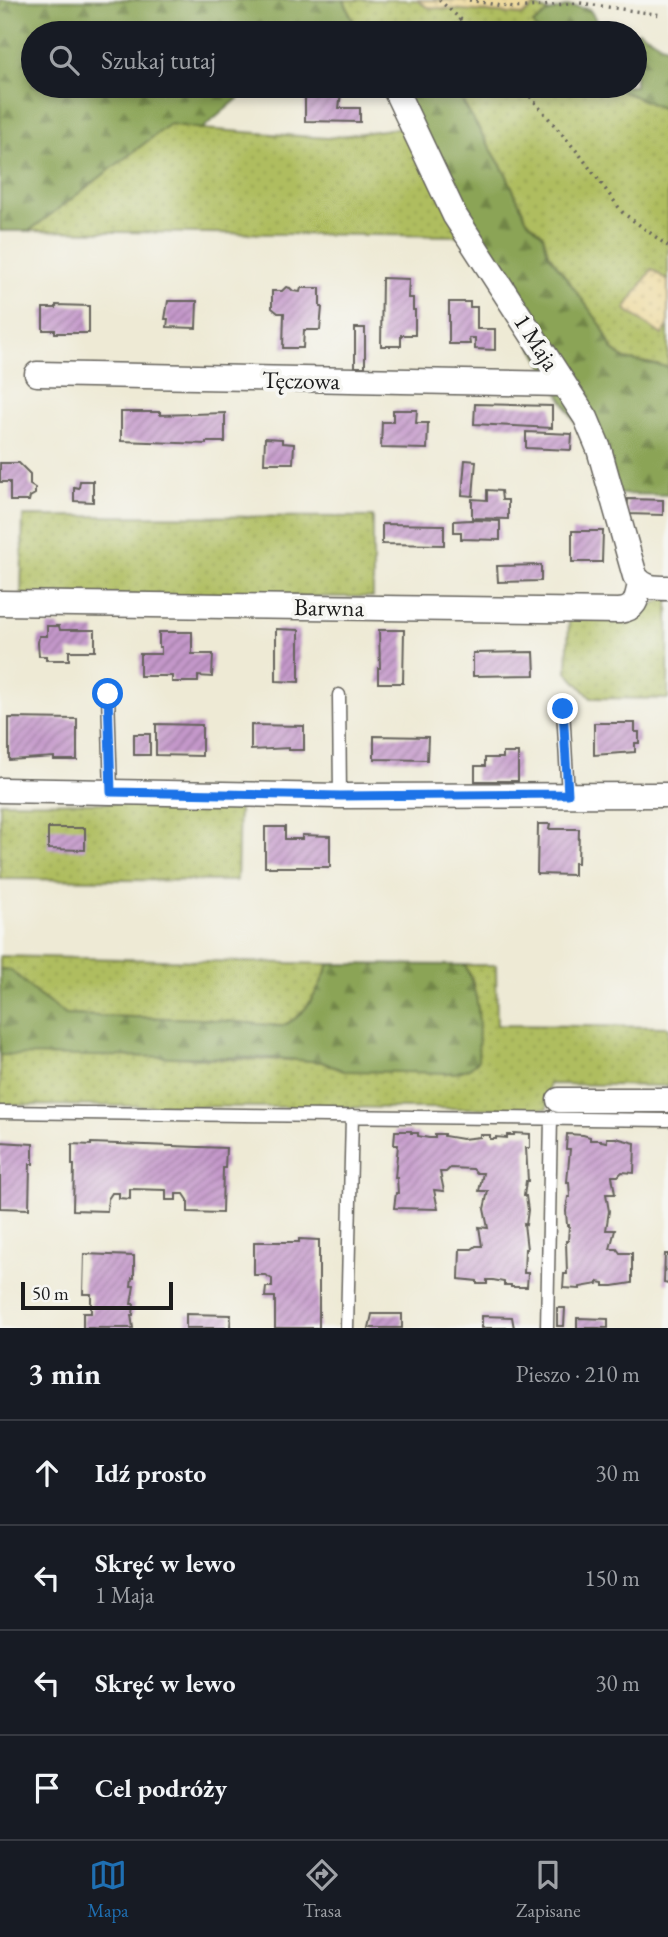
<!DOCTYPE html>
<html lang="pl">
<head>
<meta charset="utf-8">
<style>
  :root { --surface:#171b24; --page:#20242c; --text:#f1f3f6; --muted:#9ea1a6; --line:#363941; --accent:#1f6fb2 }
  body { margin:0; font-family:"EB Garamond",serif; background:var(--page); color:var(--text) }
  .scale { position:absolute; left:21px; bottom:18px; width:152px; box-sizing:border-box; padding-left:7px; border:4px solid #1c1c1c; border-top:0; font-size:19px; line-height:24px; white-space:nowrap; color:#1c1c1c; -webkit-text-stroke:5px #f6f6f2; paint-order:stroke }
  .stop { position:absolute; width:21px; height:21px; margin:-16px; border:5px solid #1a73e8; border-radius:50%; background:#fff }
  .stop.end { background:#1a73e8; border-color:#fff; box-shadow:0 2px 7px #0008 }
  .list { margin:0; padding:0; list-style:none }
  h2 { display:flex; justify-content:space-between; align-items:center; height:91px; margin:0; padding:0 28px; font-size:30px }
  h2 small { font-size:23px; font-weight:400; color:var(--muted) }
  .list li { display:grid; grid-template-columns:46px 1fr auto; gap:21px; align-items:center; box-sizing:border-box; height:105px; padding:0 28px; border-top:2px solid var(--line) }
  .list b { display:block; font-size:26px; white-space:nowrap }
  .list p { margin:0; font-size:23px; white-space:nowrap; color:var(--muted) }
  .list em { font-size:23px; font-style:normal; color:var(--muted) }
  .icon { flex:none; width:38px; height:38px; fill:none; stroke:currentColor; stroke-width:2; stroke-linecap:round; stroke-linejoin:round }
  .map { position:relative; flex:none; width:668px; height:1328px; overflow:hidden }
  .search { position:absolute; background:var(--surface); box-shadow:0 4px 10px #0003; left:21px; right:21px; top:21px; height:77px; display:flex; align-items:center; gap:18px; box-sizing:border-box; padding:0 24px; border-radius:38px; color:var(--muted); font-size:26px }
  .sheet { height:511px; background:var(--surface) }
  nav { display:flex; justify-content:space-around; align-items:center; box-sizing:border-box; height:98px; border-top:2px solid var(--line); background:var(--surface); font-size:19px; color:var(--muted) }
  nav a { display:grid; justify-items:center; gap:4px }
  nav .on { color:var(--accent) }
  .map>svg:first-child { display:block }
</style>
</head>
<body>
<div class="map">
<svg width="668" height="1328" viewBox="0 0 668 1328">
  <defs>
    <pattern id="green-dots" width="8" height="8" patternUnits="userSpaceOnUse" patternTransform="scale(1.75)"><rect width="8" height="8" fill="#afbd5f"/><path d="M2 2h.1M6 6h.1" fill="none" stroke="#96a252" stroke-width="1.8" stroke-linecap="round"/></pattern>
    <pattern id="forest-firs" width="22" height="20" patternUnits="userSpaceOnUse" patternTransform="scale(1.75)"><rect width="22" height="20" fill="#8ba456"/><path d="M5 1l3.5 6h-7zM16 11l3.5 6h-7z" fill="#718546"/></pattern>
    <pattern id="sand-dots" width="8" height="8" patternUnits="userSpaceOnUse" patternTransform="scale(1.75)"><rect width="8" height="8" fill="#eeda9e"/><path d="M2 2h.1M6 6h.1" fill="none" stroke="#ccba88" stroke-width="1.8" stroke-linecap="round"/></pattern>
    <pattern id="building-hatch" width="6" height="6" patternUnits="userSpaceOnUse" patternTransform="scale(1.75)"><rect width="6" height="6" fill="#c498ca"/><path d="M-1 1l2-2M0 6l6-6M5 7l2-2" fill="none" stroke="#9e7ba3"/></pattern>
  </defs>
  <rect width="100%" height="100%" fill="#f6f6f2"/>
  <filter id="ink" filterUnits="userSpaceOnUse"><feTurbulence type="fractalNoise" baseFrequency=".0143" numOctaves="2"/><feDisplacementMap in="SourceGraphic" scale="14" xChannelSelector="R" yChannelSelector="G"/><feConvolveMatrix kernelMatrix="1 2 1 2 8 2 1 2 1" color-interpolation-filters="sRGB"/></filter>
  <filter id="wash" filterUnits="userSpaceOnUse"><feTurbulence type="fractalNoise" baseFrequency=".00686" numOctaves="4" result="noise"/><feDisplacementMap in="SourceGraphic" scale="28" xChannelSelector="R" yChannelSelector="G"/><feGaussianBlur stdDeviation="1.57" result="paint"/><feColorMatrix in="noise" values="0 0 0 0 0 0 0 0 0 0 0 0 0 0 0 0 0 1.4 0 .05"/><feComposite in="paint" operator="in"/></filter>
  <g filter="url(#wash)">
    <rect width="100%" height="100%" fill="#eeead5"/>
    <path fill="url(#green-dots)" stroke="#666c3e" stroke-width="2" d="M344,0h73l10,7 96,8 12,-9 14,6 -16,12 6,9h-181z
      M453,86h157l58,25v256l-43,-8 -13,-10 -11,-24 -53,-72 -5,-18 -16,-15 -21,-46z
      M170,124l32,5 125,9 77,-11 57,109 -432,-5z
      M23,516l350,1v80l-352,-2z
      M668,598v101l-77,-1 -24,-26 2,-54 68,2 18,-17z
      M0,802l239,2 -2,77 -237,-2z
      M0,956l329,8c-9,23 -24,56 -49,62l-77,-7 -137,-4 -28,-20 -27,-25 -11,-1z
      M465,965h31l1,60 171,2v59l-119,-2 -2,25 -547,-4v-50h138l67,4 99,1 18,2 22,9 131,-84z"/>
    <path fill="url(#forest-firs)" stroke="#546039" stroke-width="2" d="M0,0h344l14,33h-325v53h220l-51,43 -32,-5 -141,107h-29z
      M569,6l20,3 15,22 6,2h-71l-6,-9 16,-12z
      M639,31l29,17v63l-58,-25h25l-1,-53z
      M408,86h45l53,88 21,46 16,15 5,18 53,72 11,24 13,10 43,8v128l-53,-1 -157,-280 -47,-100z
      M329,964l136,1c17,36 14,58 13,96l-10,8 -14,4 -110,-2 -22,-9 -49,-4 -273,-3v-86l11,1 27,25 28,20 137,4 77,7c25,-6 40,-39 49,-62z"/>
    <path fill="url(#sand-dots)" stroke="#857b5d" stroke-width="2" d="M417,0h88l28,3 2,3 -12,9 -96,-8z
      M652,269l16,12v45l-6,9 -37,-26z"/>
    <g id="blocks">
      <path fill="url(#building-hatch)" d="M311,86h31l-3,22h21v14l-55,-1v-29z
        M382,278l27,1 -1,19h5v12h2v25h-14v11h-20z
        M286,287l4,1 3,3 7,1 1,-4h19v19h2l-2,23h-16l-1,18h-20l1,-35h-6l-6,-5v-17h10z
        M168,301h29l-1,27 -29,-1 1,-8h-3z
        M449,302h21v5h7v22h18v21l-20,-1v-11h-6l1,6h-21z
        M56,305l33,1v27h-34v-3h-12v-22h13z
        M355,328h10v39h-10z
        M475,404l77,2v22l-78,-4z
        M393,410h24l-1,13h12l-1,26 -46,-1 1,-26h11z
        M121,412h39v3l65,-2v29h-19v2l-85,-3z
        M526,432l46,2 -1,16 -45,-2z
        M265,438l17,1v4l12,1 -1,19h-29z
        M465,460l11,1 -3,35 -11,-1z
        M0,463h19l11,11v11l5,3v6l-5,3 -1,4h-19v-19h-10z
        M80,481h13v21l-19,-1v-14l5,1z
        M487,490l14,1 1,9h6v19l-36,-1v-19l15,1z
        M628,499l35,1v15l-36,-1z
        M471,520l29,1v19l-39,-1v-7h-7v-11z
        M382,524l62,1v20l-62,-1z
        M572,531h31l-1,31h-30z
        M541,565v16l-43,1 -1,-16z
        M47,626h12l1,4h35v21h-26v9h-23v-4h-7l-1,-13 1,-7h8z
        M276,629l23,1v52l-23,-1z
        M379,630h25l-1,53h-25v-15h2z
        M159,632h33v22h21l-1,23 -14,-1v6h-26v-6h-32v-22h21v-7h-2z
        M534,652l1,23 -62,1v-23z
        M9,718l68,1v41h-23v-3l-45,3z
        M594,723h41v9h4v11h-4v9l-41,3z
        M156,724l46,1v31l-46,-1z
        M251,725l53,1v24h-15v-2l-38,2z
        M134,734h16v21h-16z
        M374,736l54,1 -1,23 -53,-1z
        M503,753h15v28h-43v-15h10v-8h18z
        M538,824h12l-1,5h30l-1,34h-4v12l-37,-1z
        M265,827h20v12h17v-4l28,1v31h-65z
        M48,828h37v22l-37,-1z
        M395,1131h16v2h7v3l11,2h6v-4h9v2l18,3 18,-2v-2h10v4h6v-2l11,1v-3h7v-2l16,1v14h-4l2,33h-2l-2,15h2l2,14 -2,15 -2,-1 3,25h-2l-1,24h4l-1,14h-16v-2h-7v-3l-11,-2h-6v4h-10v-3l-18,-2 1,-30h12l4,-3h6l-3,-19 9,1 -4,-19 4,-18h-9l4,-18h-6l-4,-4 -23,-1 -4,4h-6l4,19 -10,-1 4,19 -44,-1 2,-15h2l-1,-15h-2l3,-33h-4z
        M567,1134l16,1 7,2v3h11v1l6,1v-4h9l19,5 -1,30 -12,-1 -4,4h-6l3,18h-9l3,17 -3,19h9l-5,19h7l3,4h12v30l-19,3h-9v-3l-6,-1v2l-18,3v2l-17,-1 1,-14h3l-1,-33h2l1,-16h-2l-1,-14 2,-14h2l-1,-15h-2l3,-33h-4z
        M0,1142l33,2v20h-3l-1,45 -29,-1z
        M91,1143l135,5 -1,20h-2l-1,45 -34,-1v-12l-4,-6h-8v6h-10v-10l-36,-1v10l-11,-1v-5h-7l-4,6 -1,12 -34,-1 1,-45h-2v-21l19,1z
        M299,1239l20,1v88h-44v-31h-10l1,-10h6v-8l-7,-4h-11v-33h45z
        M84,1254l50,2v22h-2l-1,8h3l-3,18h3l-1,11h-2l2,13h-50v-15h8v-19h-8z
        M665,1254h3v30l-4,-1z
        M557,1308h8l-1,18h-7z
        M186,1314l45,1 -1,13h-44z
        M372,1314h30v14h-33z
        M482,1316l30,1 2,11h-32z
        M577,1318l31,1v9h-31z"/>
    </g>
  </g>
  <g filter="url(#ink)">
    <use href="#blocks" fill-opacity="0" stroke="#66645d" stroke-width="2"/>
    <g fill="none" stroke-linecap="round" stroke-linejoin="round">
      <defs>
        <path id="service" d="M108,694l3,98
          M339,695l1,101
          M563,709l5,86
          M0,1112l668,8
          M347,1328l5,-212
          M547,1328l4,-211"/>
        <path id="minor" d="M394,87l61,129 131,202 13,31 36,127c9,12 18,12 33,12
          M37,374l527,10
          M0,603l619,8c17,-2 18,-12 21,-28
          M0,790l340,6 328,-1
          M559,1100h109"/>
      </defs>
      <use href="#service" stroke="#66645d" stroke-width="15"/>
      <use href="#minor" stroke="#66645d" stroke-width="27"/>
      <path stroke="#66645d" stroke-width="3.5" stroke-dasharray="2 5" stroke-linecap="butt" d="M439,0l37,33
        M469,0l45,8 66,-5 82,12
        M452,33l8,-14
        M521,86l59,69 43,58 45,33"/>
      <use href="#service" stroke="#fff" stroke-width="12"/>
      <use href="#minor" stroke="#fff" stroke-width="24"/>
    </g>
  </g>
  <g fill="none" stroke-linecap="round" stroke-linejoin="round" filter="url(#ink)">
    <path stroke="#1a73e8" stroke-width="9" d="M108,694l3,98 229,4 228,-2 -5,-85"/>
  </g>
  <g text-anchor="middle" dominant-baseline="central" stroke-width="7" stroke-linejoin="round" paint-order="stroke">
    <g font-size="24" fill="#1c1c1c" stroke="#f6f6f2">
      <text transform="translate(537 342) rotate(57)">1 Maja</text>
      <text transform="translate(301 380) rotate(1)">Tęczowa</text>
      <text transform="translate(329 607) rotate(1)">Barwna</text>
    </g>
  </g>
</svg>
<div class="scale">50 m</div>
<div class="stop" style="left:108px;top:694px"></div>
<div class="stop end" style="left:563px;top:709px"></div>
<div class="search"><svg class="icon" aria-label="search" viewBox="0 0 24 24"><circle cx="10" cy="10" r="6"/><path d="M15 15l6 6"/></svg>Szukaj tutaj</div>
</div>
<section class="sheet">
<h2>3 min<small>Pieszo · 210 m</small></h2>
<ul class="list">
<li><svg class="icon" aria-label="ahead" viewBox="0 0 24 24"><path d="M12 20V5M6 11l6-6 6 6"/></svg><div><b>Idź prosto</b></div><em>30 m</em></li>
<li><svg class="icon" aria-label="left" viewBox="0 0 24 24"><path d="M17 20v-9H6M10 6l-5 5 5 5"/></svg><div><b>Skręć w lewo</b><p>1 Maja</p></div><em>150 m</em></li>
<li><svg class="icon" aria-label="left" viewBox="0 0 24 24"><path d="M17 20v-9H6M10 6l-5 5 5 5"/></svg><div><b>Skręć w lewo</b></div><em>30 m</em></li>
<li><svg class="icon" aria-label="arrive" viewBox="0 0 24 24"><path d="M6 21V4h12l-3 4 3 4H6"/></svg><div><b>Cel podróży</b></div></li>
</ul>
</section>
<nav>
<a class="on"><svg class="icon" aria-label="map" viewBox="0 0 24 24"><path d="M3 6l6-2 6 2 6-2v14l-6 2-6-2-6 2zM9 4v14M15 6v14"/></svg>Mapa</a>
<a><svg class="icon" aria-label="directions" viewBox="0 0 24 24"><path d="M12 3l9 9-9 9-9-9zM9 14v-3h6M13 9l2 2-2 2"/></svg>Trasa</a>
<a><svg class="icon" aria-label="saved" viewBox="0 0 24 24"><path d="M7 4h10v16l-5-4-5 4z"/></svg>Zapisane</a>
</nav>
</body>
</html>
